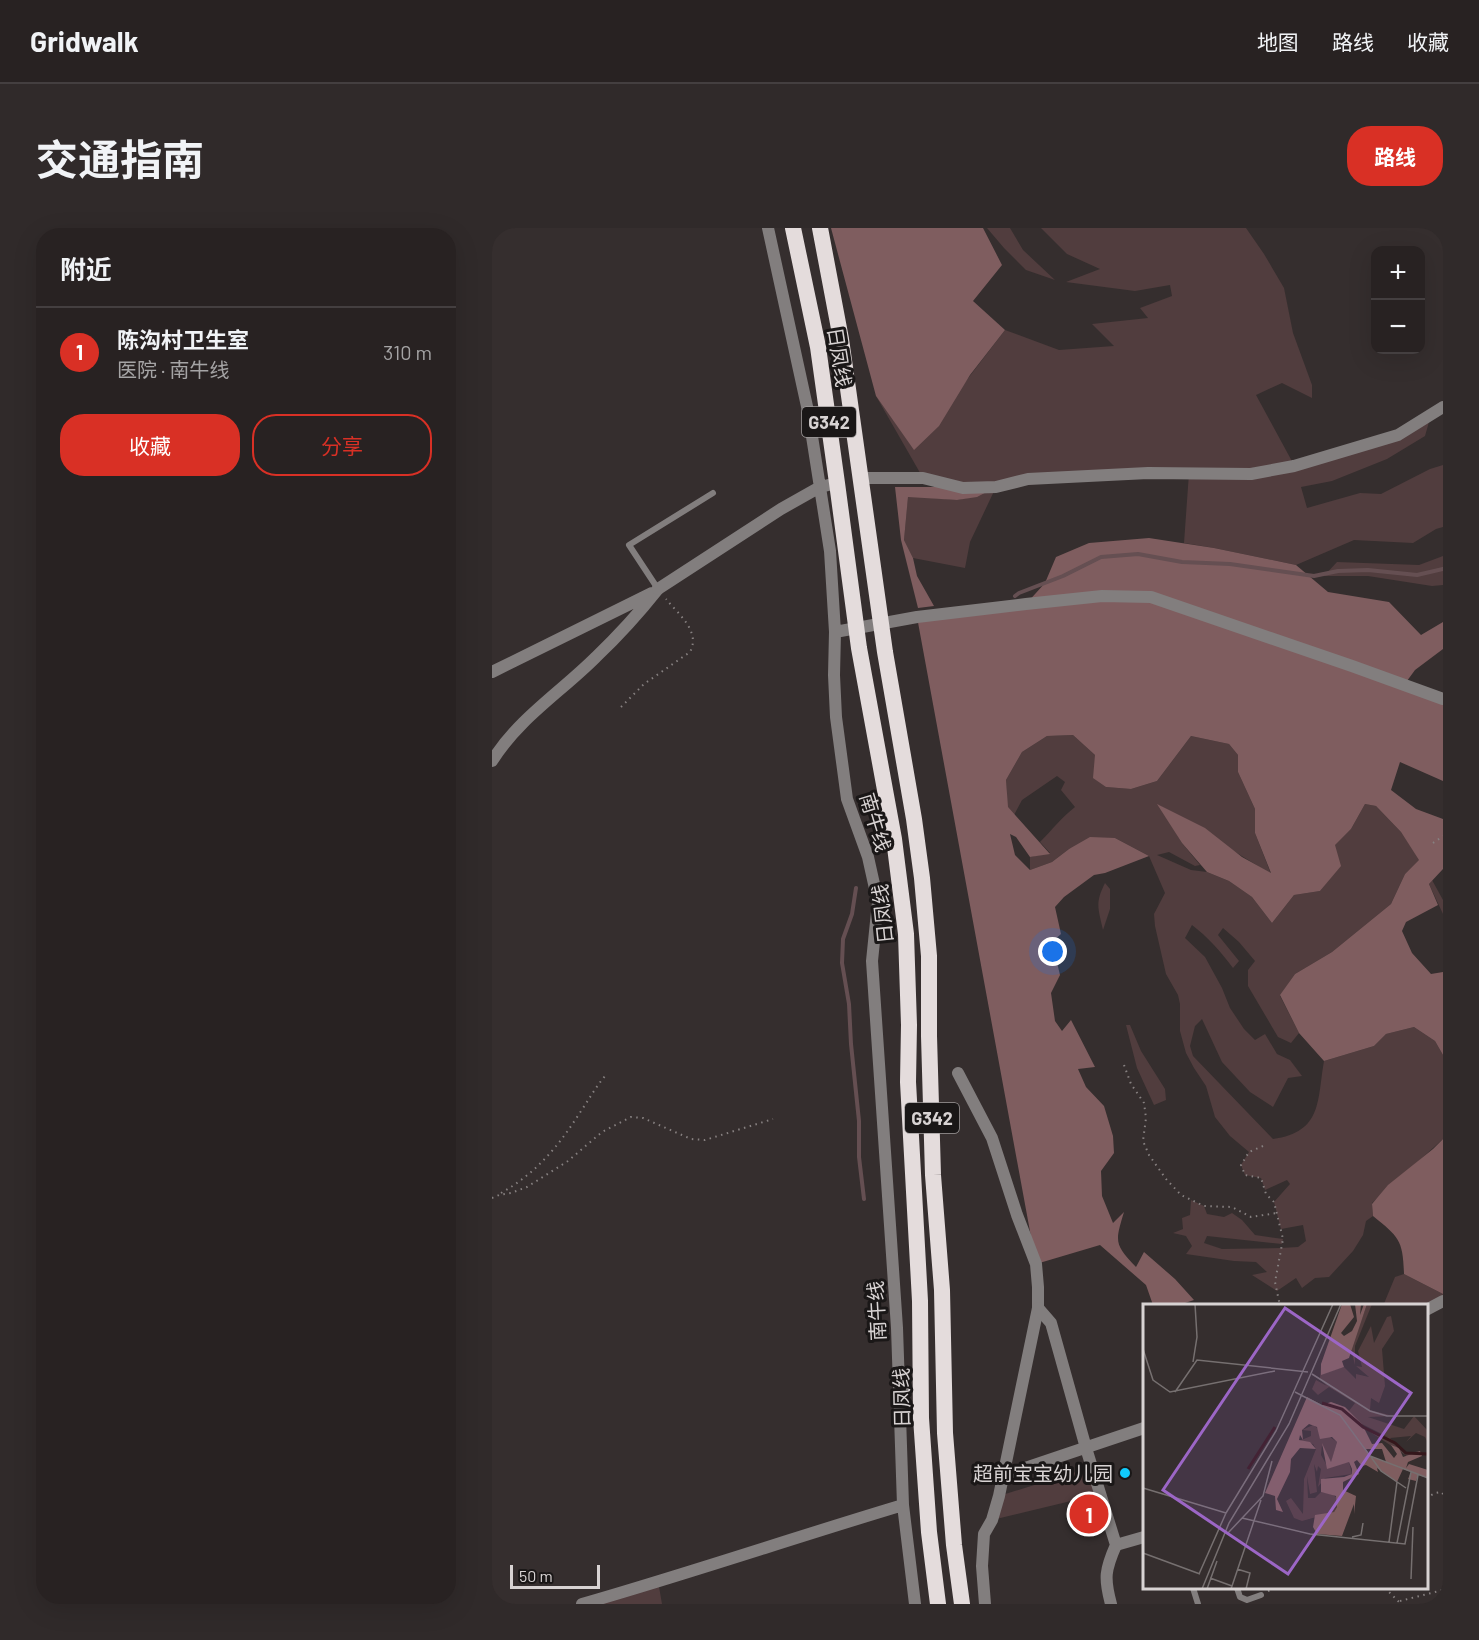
<!DOCTYPE html>
<html lang="zh">
<head>
<meta charset="utf-8">
<style>
  :root { --surface:#282222; --page:#302a2a; --text:#f1f3f6; --muted:#a5a4a5; --line:#443f40; --accent:#d93025 }
  body { margin:0; font-family:Barlow,"Noto Sans SC",sans-serif; background:var(--page); color:var(--text) }
  .controls { position:absolute; right:18px; top:18px; display:grid; overflow:hidden; border-radius:12px; box-shadow:0 6px 24px #0002 }
  .controls button { width:54px; height:54px; display:grid; place-items:center; padding:0; border:0; border-bottom:2px solid var(--line); background:var(--surface); color:var(--text); font:30px sans-serif }
  .scale { position:absolute; left:18px; bottom:15px; width:90px; box-sizing:border-box; padding-left:6px; border:3px solid #d8d3d3; border-top:0; font-size:16px; line-height:21px; white-space:nowrap; color:#d8d3d3; -webkit-text-stroke:4px #1a1717; paint-order:stroke }
  .you { position:absolute; left:561px; top:724px; width:21px; height:21px; margin:-15px; border:4px solid #fff; border-radius:50%; background:#1a73e8; box-shadow:0 0 0 9px #1a73e833 }
  .badge { display:grid; place-items:center; width:39px; height:39px; border-radius:50%; background:var(--accent); color:#fff; font-size:20px; font-weight:700 }
  .pin { position:absolute; translate:-50% -50%; border:3px solid #fff; box-shadow:0 2px 6px #0006 }
  .list { margin:0; padding:0; list-style:none }
  h2 { display:flex; justify-content:space-between; align-items:center; height:78px; margin:0; padding:0 24px; font-size:26px }
  h2 small { font-size:20px; font-weight:400; color:var(--muted) }
  .list li { display:grid; grid-template-columns:39px 1fr auto; gap:18px; align-items:center; box-sizing:border-box; height:90px; padding:0 24px; border-top:2px solid var(--line) }
  .list b { display:block; font-size:22px; white-space:nowrap }
  .list p { margin:0; font-size:20px; white-space:nowrap; color:var(--muted) }
  .list em { font-size:20px; font-style:normal; color:var(--muted) }
  .actions { display:flex; gap:12px; padding:18px 24px }
  .actions a { flex:1; padding:14px 0; border:2px solid var(--accent); border-radius:24px; text-align:center; font-size:21px; color:var(--accent) }
  .actions .main { background:var(--accent); color:#fff }
  .map { position:relative; flex:none; width:951px; height:1376px; overflow:hidden; border-radius:24px }
  header { display:flex; align-items:center; gap:36px; box-sizing:border-box; height:84px; padding:0 30px; background:var(--surface); border-bottom:2px solid var(--line) }
  header strong { font-size:28px }
  nav { display:flex; gap:33px; margin-inline-start:auto; font-size:21px }
  .intro { display:flex; align-items:center; justify-content:space-between; box-sizing:border-box; height:144px; padding:0 36px }
  h1 { margin:0; font-size:42px }
  .button { padding:15px 27px; border-radius:24px; background:var(--accent); color:#fff; font-size:21px; font-weight:700 }
  main { display:flex; gap:36px; padding:0 36px }
  aside { flex:1; background:var(--surface); border-radius:24px; box-shadow:0 6px 24px #0002 }
  .map>svg:first-child { display:block }
</style>
</head>
<body>
<header>
<strong>Gridwalk</strong>
<nav><a>地图</a><a>路线</a><a>收藏</a></nav>
</header>
<div class="intro"><h1>交通指南</h1><a class="button">路线</a></div>
<main>
<aside>
<h2>附近<small></small></h2>
<ul class="list">
<li><span class="badge">1</span><div><b>陈沟村卫生室</b><p>医院 · 南牛线</p></div><em>310 m</em></li>
</ul>
<div class="actions"><a class="main">收藏</a><a>分享</a></div>
</aside>
<div class="map">
<svg width="951" height="1376" viewBox="0 0 951 1376">
  <rect width="100%" height="100%" fill="#352e2e"/>
  <path fill="#513d3e" d="M495,0h23l13,22 32,30 -29,-10 -22,-22z
    M549,0h205l18,26 20,34 9,45 19,52v13l-30,-15 -26,12 38,70 59,-17 78,-33 -6,21 -38,23 -55,22 -31,6 6,21 53,-15 21,1 49,-25 13,-4v62l-7,2 -23,14 -59,-3 -58,25 -82,-17 -30,-5 5,-70 -193,14 -26,55 -5,26 -52,-10 -9,-18 4,-44 49,4 20,-4 -54,-18 -47,-82 38,53 91,-119 54,20 55,-4 -22,-22 56,-6 -8,-10 32,-12 -2,-11 -35,6 -69,-9 34,-13 -33,-15z
    M951,328v29l-11,1 -64,-10h-44l13,-14 82,3z
    M581,507l22,20 11,32 25,2 26,-8 34,-45 38,8 9,11v17l17,37v24l16,41 -112,-69 23,38 18,22 -5,1 -26,-14 -12,3 34,15 16,2 22,9 23,16 20,26 22,-28 26,-4 20,-25 -6,-21 17,-16 14,-25 11,2 25,26 19,28 -15,14 -14,30 -59,48 -37,22 -15,22 19,37 -8,10 -13,-6 -30,-51v-16l7,-9 -16,-19 -16,-14 -5,7 21,26 -6,7c-12,-16 -25,-31 -41,-43l-7,13 20,19 17,31 8,20 14,21 11,11 10,-6 12,20 13,6 12,16 -14,2 -15,29 -23,-15 -28,-30 -20,-43 -7,7 -5,20 3,10 80,83c50,-7 44,-39 51,-78l50,-15 12,-12 28,-7 21,14 8,14v84l-71,64 1,13 -7,5 -3,14 -10,16 -24,26 -14,1 -13,10 -6,-10 -19,13 -25,-16 15,-3 -11,-10 -22,-1 -48,-7 6,-8 -6,-10 -13,-3 10,-4 -1,-11 8,-3 1,-15 13,6 3,8 17,3 8,-4 10,7 13,15 28,4 -1,5 -75,-8 -3,7 18,6 59,-1 17,-1 8,-6 -3,-16 -22,4 -7,-27 16,-18 -3,-4 -22,10 -4,-12 -16,-3 -4,-10 8,-13 -19,-16 -15,-19 -9,-31 -12,-18 -8,-15 -6,-22v-27l-2,-9 -12,-21 -11,-48 -1,-12 11,-21 -16,-37 -34,-18 -46,11 -17,13 -22,8v-13l20,-4 -10,-11c12,-12 22,-25 35,-35l-14,-17 4,-8 -8,-6 -35,24 -8,15 -7,-8 -1,-27 16,-28 25,-16z
    M940,652l11,20v14l-14,-30z
    M613,655l5,6v20l-7,21c-5,-22 -8,-27 2,-47z
    M634,797h4l11,26 24,38 1,11 -12,5 -17,-37z
    M912,1046l39,20v7l-17,5h-43l12,-29z
    M600,1239l8,27 -108,26 7,-24z
    M166,1353l4,23h-80z"/>
  <path fill="#7f5d5f" d="M339,0h152l19,37 -29,36 32,29 -35,45 -31,51 -25,24 -38,-54z
    M403,259h101l-19,10 -20,3 -49,-3 -4,43 9,18 4,18 17,30 -16,2 -17,-68z
    M657,310l65,10 82,17 32,27 61,10 32,33 22,-13v27l-28,21 -11,15 39,14v82l-43,-19 -9,28 25,19 27,10v50l-14,15 9,21 -32,17 -4,9 10,22 19,21 12,-2v83l-8,-14 -21,-14 -28,7 -12,12 -50,15 -25,-28 -19,-38 15,-21 37,-22 59,-48 14,-30 14,-14 -18,-28 -25,-26 -11,-2 -14,25 -16,16 6,21 -21,25 -26,4 -22,28 -20,-26 -23,-16 -22,-9 -25,-29 -25,-39 48,24 37,29 29,16 -16,-40v-24l-17,-37v-17l-9,-11 -38,-8 -34,45 -26,8 -25,-2 -13,-9 2,-23 -22,-20 -26,1 -25,16 -16,28 2,27 42,47 -20,3 -14,-20 -6,-3 5,21 15,15 22,-8 17,-13 21,-12 25,1 34,18 -44,17 -11,2 -30,22 -9,10 6,27 -9,8 8,33 -9,18 4,28 7,10 9,-11 24,47 -17,2 8,18 18,19 9,30 1,17 -13,18 1,25 11,27 11,-11c-9,30 -10,32 12,55l8,-15 31,27 19,21 -15,5h-26l-7,-20 -46,-40 -64,19 -119,-647 109,-13 19,-21 11,-26 33,-14z
    M951,911v155l-39,-20c-1,-34 -5,-37 -31,-58l-1,-12 16,-19 45,-36z"/>
  <g fill="none" stroke-linecap="round" stroke-linejoin="round">
    <path stroke="#654f52" stroke-width="4" d="M523,368l4,-3 44,-17 38,-19 37,-3 44,8 48,2 84,12 24,-5 30,-1 49,5 26,-6
      M364,660l-4,26 -9,25 -1,24 7,41 2,40 8,77v36l5,42"/>
    <path stroke="#878181" stroke-width="2" stroke-dasharray="1.5 4.5" stroke-linecap="butt" d="M129,479l23,-23 46,-32c11,-21 -12,-38 -24,-53
      M941,615l10,-7
      M632,837l7,19 13,19 2,15 -3,23 6,14 17,24 15,16 23,11 28,1 19,10 26,-4
      M771,918l-14,6 -8,13 4,10 16,3 5,16 8,8 9,37 -8,43 5,24
      M9,965c34,-19 57,-46 78,-79 9,-13 16,-26 26,-38
      M0,970l7,-3 12,-2 16,-6 41,-26 34,-29 29,-15 12,1 48,21 14,1 68,-21
      M934,1270l9,-5 6,-1 2,2
      M893,1360l16,16
      M776,1363l8,-3
      M908,1373l43,-11"/>
    <path stroke="#827e7e" stroke-width="6" d="M166,361l-29,-44 84,-52
      M701,1360l5,16
      M745,1360l3,9 7,3 14,-5"/>
    <path stroke="#827e7e" stroke-width="12" d="M0,444l160,-79
      M0,533c27,-43 69,-69 104,-104 22,-21 43,-44 62,-68
      M466,845l34,65 25,77 19,49 2,23v21l-39,188 -7,24 -8,14 -2,32 3,38
      M624,1317l28,-8"/>
    <path stroke="#827e7e" stroke-width="12" d="M276,0l40,183 22,140 5,81 -1,43 2,42 11,82 21,58 10,45 -6,59 25,367 6,177
      M368,250h63l40,10 33,-1 32,-8 120,-6 103,1 43,-8 104,-31 45,-28
      M166,361l123,-80 39,-22 17,-4
      M343,404l82,-15 109,-13 76,-8 49,1 201,69 91,33
      M546,1080l13,15 35,125 30,97c-11,25 -12,33 -5,59
      M934,1082l17,-9
      M512,1247l140,-47
      M90,1376c108,-31 214,-67 321,-99l12,99"/>
    <path stroke="#e4dcdc" stroke-width="16" d="M301,0l25,119 19,136 22,165 35,191 12,95 3,91 -1,57 12,219 1,117 8,114 9,72
      M328,0l21,111 44,313 29,167 8,59 7,78v80l4,139 9,115 3,143 9,112 8,59"/>
  </g>
  <circle fill="#11cafb" stroke="#1a1717" stroke-width="2" cx="633" cy="1245" r="6"/>
  <g text-anchor="middle" dominant-baseline="central" stroke-width="6" stroke-linejoin="round" paint-order="stroke">
    <g fill="#1a1717" stroke="#9f9b9b" stroke-width="1.5">
      <rect x="310" y="179" width="54" height="30" rx="4.5"/>
      <rect x="413" y="875" width="54" height="30" rx="4.5"/>
    </g>
    <g font-size="18" font-weight="bold" fill="#d8d3d3">
      <text x="337" y="194">G342</text>
      <text x="440" y="890">G342</text>
    </g>
    <g font-size="20" fill="#d8d3d3" stroke="#1a1717">
      <text transform="translate(348 129) rotate(81)">日凤线</text>
      <text transform="translate(384 594) rotate(73)">南牛线</text>
      <text transform="translate(390 686) rotate(-96)">日凤线</text>
      <text transform="translate(384 1083) rotate(-93)">南牛线</text>
      <text transform="translate(409 1170) rotate(-91)">日凤线</text>
    </g>
    <g font-size="20" fill="#d8d3d3" stroke="#1a1717" text-anchor="end">
      <text x="621" y="1245">超前宝宝幼儿园</text>
    </g>
  </g>
  <g transform="translate(651 1076)">
    <rect width="285" height="285" fill="#352e2e"/>
    <path d="M224,0h5l-17,42v19l-4,-16zM248,12l3,15 -12,18 3,37 -6,17 -8,-5 -1,12 23,6 -25,1 36,12 10,-13 14,15v12l-3,-6 -9,-4 -10,9 5,-6 -21,2 15,16 15,-3 -13,5 -43,-28 24,9 -26,-13 -13,-13 6,-8 -26,-16 -11,8 -6,-6 4,-9 11,6 -7,-7 1,-15v10l23,-7 12,12v-5l13,3 -13,-11 6,1 -4,-16 13,-25 3,17 13,-26zM170,121l24,17 -6,21 -9,-18 -1,10 5,9 23,-2 3,12 -27,4 -7,9 3,-18 -3,-3 -1,6 -3,-8 3,28 -7,2 -3,-18 1,22h7l6,-6 11,2 6,5 -1,8 -3,5 -32,9 -8,-3 -8,-17 5,-3 12,16 1,-35 12,-30 -3,-5 -14,-3 12,-5v-5l-9,-1z" fill="#513d3e"/>
    <path d="M199,0h8l4,13 -13,16 3,3 8,-5 5,-10 -2,-17h6l-1,11 4,-11h3l-18,54 -7,3 2,6 -23,8v-11zM164,93l15,8 9,-3 14,5 17,17 10,20 10,-1 12,15 3,-4 -6,-9 8,3 4,9 17,-6 2,5 -14,6 -2,6 3,-4 19,6v8l-10,-3 -2,6 -8,-2 3,-7 -8,-3 -6,13 -20,-14 1,4 -12,-7 -4,1 -5,-6 -3,2 5,12 -16,8v8l13,6 -2,18v-10l-12,32 -25,-2 -4,-7 2,-12 19,-3 3,-5 -1,-11 -15,-4v-13l23,-2 8,-3v-5l-3,-7 -22,7 -5,-26 9,19 6,-20 -5,-5 -12,2 -3,-12 -8,-3 -7,6 1,10 -3,-5 -1,5 11,2 6,7 -16,-1 -9,11 -1,13 -13,27 6,13 -7,-2 -1,-14 -10,-3zM223,145h16l4,13 -16,-6z" fill="#7f5d5f" fill-rule="evenodd"/>
    <path fill="none" stroke="#34171b" stroke-width="3" d="M179,99l20,6 21,18 32,16 11,10 22,1M105,165l27,-42"/>
    <path fill="none" stroke="#767070" stroke-width="1.5" d="M0,45l10,31 17,12 105,-21M50,58l4,-25 -2,-33M169,70l58,37 17,5h41M32,88l22,-32 111,12M152,88l45,23 30,41 58,22M228,153l10,14 25,17M0,184l83,25 -27,61M83,209l50,-82 57,-127M99,214l68,16 95,10 13,-69M84,230l36,-38 9,-35M209,233l9,-2 2,-12M246,238l8,-60M254,239l14,-71M0,249l57,21M94,265l13,4 -4,16M67,274l22,8M268,275l2,-52M59,285l27,-66 60,-99 52,-120M64,285l10,-28M88,285l30,-89"/>
    <path fill="#9c66c6" fill-opacity="0.15" stroke="#9c66c6" stroke-width="3" d="M142,4l126,85 -123,181 -125,-84z"/>
    <rect width="285" height="285" fill="none" stroke="#d8d3d3" stroke-width="3"/>
  </g>
</svg>
<div class="controls">
<button>+</button>
<button>−</button>
</div>
<div class="scale">50 m</div>
<div class="you"></div>
<div class="pin badge" style="left:597px;top:1286px">1</div>
</div>
</main>
</body>
</html>
